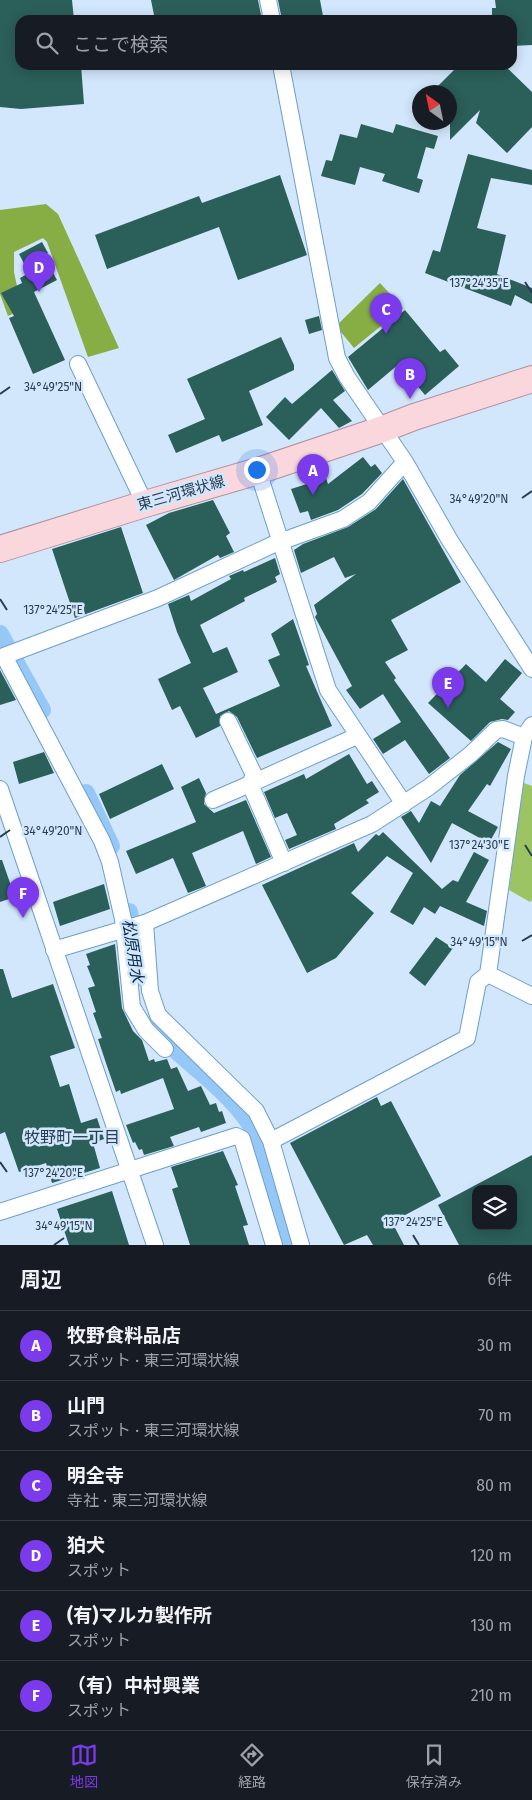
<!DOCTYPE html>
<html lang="ja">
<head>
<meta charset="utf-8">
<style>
  :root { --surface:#171b24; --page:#20242c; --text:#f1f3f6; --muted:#9ea1a6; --line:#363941; --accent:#7c3aed }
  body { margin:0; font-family:"Fira Sans","Noto Sans JP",sans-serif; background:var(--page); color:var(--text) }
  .controls { position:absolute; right:15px; bottom:15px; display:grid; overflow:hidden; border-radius:10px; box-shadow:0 2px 12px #0003 }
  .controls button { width:45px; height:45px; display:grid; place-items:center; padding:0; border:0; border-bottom:1px solid var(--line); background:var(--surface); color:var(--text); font:25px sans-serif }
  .compass { position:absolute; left:412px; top:85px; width:45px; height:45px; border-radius:50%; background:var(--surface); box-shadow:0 2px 12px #0003; rotate:327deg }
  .you { position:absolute; left:256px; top:469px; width:18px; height:18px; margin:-12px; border:4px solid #fff; border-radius:50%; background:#1a73e8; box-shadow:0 0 0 8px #1a73e833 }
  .badge { display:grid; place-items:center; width:32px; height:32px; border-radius:50%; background:var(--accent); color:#fff; font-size:16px; font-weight:700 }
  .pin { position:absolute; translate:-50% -41px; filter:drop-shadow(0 1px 2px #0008) }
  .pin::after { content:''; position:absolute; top:26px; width:18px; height:15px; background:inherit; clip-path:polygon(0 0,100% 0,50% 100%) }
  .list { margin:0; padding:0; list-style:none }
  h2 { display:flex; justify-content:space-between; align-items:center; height:65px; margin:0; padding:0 20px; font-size:21px }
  h2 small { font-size:16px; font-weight:400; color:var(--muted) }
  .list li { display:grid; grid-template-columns:32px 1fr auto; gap:15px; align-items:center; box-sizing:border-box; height:70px; padding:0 20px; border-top:1px solid var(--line) }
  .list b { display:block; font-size:19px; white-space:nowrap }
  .list p { margin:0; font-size:16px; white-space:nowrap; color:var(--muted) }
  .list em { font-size:16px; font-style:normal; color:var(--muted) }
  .icon { flex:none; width:28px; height:28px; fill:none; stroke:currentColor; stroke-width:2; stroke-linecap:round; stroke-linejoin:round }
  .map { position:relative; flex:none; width:532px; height:1245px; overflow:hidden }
  .search { position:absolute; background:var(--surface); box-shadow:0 2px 12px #0003; left:15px; right:15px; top:15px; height:55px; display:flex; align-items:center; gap:12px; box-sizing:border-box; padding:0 18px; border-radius:15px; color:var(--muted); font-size:19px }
  .sheet { height:485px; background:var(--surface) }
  nav { display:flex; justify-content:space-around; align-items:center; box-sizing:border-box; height:70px; border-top:1px solid var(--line); background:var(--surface); font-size:14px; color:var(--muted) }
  nav a { display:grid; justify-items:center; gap:2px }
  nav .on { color:var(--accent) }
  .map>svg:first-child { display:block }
</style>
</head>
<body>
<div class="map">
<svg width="532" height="1245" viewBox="0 0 532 1245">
  <rect width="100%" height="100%" fill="#d2e7fc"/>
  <path fill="#9dc463" d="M524,783l8,3v114l-2,2 -21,-12 13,-105z"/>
  <path fill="#86ae45" d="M46,204l12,10 61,134 -31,9 -41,-115 -4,-4 -29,14v20l8,38 -14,6 -8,-22v-84z
    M380,283l23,25 -49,40 -18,-22z"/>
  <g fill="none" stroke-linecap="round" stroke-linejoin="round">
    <path stroke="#96c8f7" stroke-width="18" d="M0,634l42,76
      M86,793l25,53
      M129,912l5,27 2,39
      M156,1031c33,35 76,60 100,102l34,112"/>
  </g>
  <path fill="#2b5f5a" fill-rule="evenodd" d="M0,0h72l2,20h-54v45h61l3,39 -63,5 -21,-2z
    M151,0h107l4,20h-107z
    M278,0h42l3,16 -20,4h-21z
    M495,0h37v45l-20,1v-26h-20v-12h4z
    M459,65h45l28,27v35l-25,26 -31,-30 4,-13 -30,30v-48h-18z
    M361,124l32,9 3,-9 42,12 -4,13 -8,-2 -9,31 6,2 -4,13 -37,-12 3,-7 -25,-7 -5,18 -34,-9 5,-16 6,1 8,-27 17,4z
    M468,154l64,16v15l-41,-7 -14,50 29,7 -9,39 35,14v16l-17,-9 -4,11 -86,-33 8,-23 7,2z
    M280,175l27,80 -69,25 -19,-53 -112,42 -12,-34 104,-39 3,7z
    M42,242l6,11 -4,3 13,24 -23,12 31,68 -32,14 -24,-56 5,-2 -13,-23 21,-10 -2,-5 9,-5 -10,-19z
    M405,310l35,42 5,-3 14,17 -34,29 -26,-31 -31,26 -20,-33z
    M319,316l3,14 -13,4 -4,-14z
    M281,337l13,28v5l-45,21 14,34 -41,17 -3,-7 -43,18 -8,-18 37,-16 -18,-40z
    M332,370l13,21 -12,9 19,21 -13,7 -18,-20 -32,32 -23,-23 19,-20 7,7z
    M363,457l8,10 4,-3 7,9 -20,21 -24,16 -27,10 -3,-9 -8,2 -9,-24 35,-11 2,6z
    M403,479l58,103 -70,38 17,30 -23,12 11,16 -2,2 56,78 -21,16 -24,-34 -22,14 -10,-15 28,-17 -18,-28 -23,15 -14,-19 6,-4 -37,-69 2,-3 -3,-9 42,-31 -11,4 -11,-21 -33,16 -7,-23 9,-6 45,-17 28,-18z
    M213,500l17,33 -4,3 8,16 -14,6 -2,-3 -44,25 -28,-55 23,-12z
    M121,527l22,66 -68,25 -23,-69z
    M275,558l5,16 -5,3 2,5 -33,16 1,3 -45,24 13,28 14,-6 11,25 -35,16 13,26 64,-28 -12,-26 12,-5 -9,-21 22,-15 16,46 -3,1 26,60 -75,32 -20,-41 -8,-6 -9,5v10l-24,12 -16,-32 -8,4 -14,-31 33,-16 -14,-31 -9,-28 21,-9 2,6 40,-22 -2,-3 14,-6 1,2z
    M505,659l17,14 -22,26 15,13 -7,8 -6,-1 -12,3 -19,19 -43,-38 38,-39 20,18z
    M0,670l16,30 -16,5z
    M498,742l13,7 -21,37 -3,-2 -19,27 30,16 -9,16 -37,-20 -21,40 -30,-46 10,-6 8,12 12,-22 9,5 20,-31z
    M44,752l10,21 -35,11 -6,-22z
    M349,754l18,30 5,-3 7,11 -13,8 3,3 -35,21 2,5 -47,20 -4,-9 12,-5 -10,-22 -12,5 -11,-26 40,-18 2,5z
    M162,764l12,25 -64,30 -11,-25z
    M199,778l7,15 -2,11 10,9 32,-13 25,57 -15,7 -13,-33 -51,22 14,33 -18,7 -15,-35 -37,16 -10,-23 70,-29 -15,-35z
    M383,832l59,57 11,-9 5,2 16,-30 15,8 -23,42 21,9 -3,15 -44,-20 -5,8 -11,-7 -11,18 -23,-13 23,-39 -26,-17 -36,37 23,20 -38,45 -29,15 -45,-88 92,-42 4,9 18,-18 3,2z
    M0,860h2l13,37 -15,5z
    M104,884l6,25 -50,17 -7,-24z
    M436,937l17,11 -28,38 -16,-13z
    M115,944l7,64 11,23 9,9 7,21 5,-2 1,3 12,-3 4,10 6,-2 11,24 13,-5 9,19 6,-2 3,9 3,-1 4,12 -25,9 -2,-5 -29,10 4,9 -30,9 -2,-6 -3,1 -4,-8 -2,1 -7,-18 48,-16 -11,-31 -42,16 -1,-4 -4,2 -9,-26 -9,-27 4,-1 -9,-25 3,-1 -8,-24 7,-2 -8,-20 3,-1 -4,-11z
    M0,969h3l9,29 41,-14 22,64 -25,8 10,31 9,-3 12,39 16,-5 7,21 -11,4 7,25 -48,15 -6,-20 -27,9 -14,-40 -5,2z
    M377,1097l4,9 10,-5 50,95 -49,26 12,23h-31l-6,-10 -23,10 -54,-102z
    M223,1151l15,34 -3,1 13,39 -5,1 6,19h-59l-18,-56 6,-2 -7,-20z
    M532,1155v90h-73l-21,-40zM476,1189h37v37h-37z
    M112,1191l17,54h-60l-12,-36z"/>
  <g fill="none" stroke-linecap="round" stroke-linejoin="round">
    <defs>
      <path id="street" d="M268,0l4,20
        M281,65l56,293 10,19 58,85 44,77 83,130
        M78,364l67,140
        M258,471l70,219 76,114
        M0,789l155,456
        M213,800l37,-16 4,-9 -26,-54
        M284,863l-34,-79 107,-48
        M145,923l5,68 8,24 98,96 15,30 30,104
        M54,950l91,-27 227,-99 57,-37 42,-33 25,-24 7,-1 21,8
        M488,974l44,22
        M165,1049l-19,-19 -14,-23 -9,-88 -13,-57 -8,-21 -98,-185 154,-58 116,-54 69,-25 26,-17 36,-40
        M271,1141l196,-103 11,-56 10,-8 28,-198 8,-39 8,-12
        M0,1212l236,-76 6,3 32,106"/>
      <path id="primary" d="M0,549l145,-45 113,-33 125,-42 31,-12 118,-38"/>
    </defs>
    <use href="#street" stroke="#6b9fce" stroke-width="18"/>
    <use href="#primary" stroke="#ae909e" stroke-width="28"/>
    <use href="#street" stroke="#fff" stroke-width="16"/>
    <use href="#primary" stroke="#fad7dd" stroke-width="26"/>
  </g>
  <path fill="none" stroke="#273d51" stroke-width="2" d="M525,282l7,11M0,394l10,-7M522,498l10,-7M0,599l7,11M0,837l10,-7M525,845l7,11M522,941l10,-6M0,1162l7,10M413,1235l6,10M54,1245l10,-7"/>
  <g text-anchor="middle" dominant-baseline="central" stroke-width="5" stroke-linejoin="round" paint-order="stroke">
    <g font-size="15" fill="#273d51" stroke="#d2e7fc">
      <text transform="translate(181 493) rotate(-16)">東三河環状線</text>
    </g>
    <g font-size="16" font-style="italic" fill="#062c4a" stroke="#d2e7fc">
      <text transform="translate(133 951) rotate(81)">松原用水</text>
    </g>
    <g font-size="16" fill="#273d51" stroke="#d2e7fc">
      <text x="72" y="1137">牧野町一丁目</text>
    </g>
  </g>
  <g font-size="12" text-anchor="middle" fill="#273d51" stroke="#d2e7fc" stroke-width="5" stroke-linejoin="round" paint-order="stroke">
    <text x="479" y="287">137°24'35"E</text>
    <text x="53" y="391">34°49'25"N</text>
    <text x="479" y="503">34°49'20"N</text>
    <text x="53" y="614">137°24'25"E</text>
    <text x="53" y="835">34°49'20"N</text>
    <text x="479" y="849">137°24'30"E</text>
    <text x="479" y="946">34°49'15"N</text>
    <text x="53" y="1177">137°24'20"E</text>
    <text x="413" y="1226">137°24'25"E</text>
    <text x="64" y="1230">34°49'15"N</text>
  </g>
</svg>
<div class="controls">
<button><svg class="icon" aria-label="layers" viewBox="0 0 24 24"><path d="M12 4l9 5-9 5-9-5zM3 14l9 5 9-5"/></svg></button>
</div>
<svg class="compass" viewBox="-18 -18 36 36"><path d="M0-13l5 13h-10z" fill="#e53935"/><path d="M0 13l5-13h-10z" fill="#9ea1a6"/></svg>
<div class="you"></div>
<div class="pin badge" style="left:313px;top:495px">A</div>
<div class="pin badge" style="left:410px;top:399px">B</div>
<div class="pin badge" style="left:386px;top:334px">C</div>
<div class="pin badge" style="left:39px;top:292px">D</div>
<div class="pin badge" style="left:448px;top:708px">E</div>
<div class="pin badge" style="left:23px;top:918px">F</div>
<div class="search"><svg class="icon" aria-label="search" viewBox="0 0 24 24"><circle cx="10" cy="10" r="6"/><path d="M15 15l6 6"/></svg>ここで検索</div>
</div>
<section class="sheet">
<h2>周辺<small>6件</small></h2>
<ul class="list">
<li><span class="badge">A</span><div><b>牧野食料品店</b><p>スポット · 東三河環状線</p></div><em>30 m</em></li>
<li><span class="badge">B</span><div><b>山門</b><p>スポット · 東三河環状線</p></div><em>70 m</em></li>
<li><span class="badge">C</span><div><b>明全寺</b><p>寺社 · 東三河環状線</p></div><em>80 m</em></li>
<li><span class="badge">D</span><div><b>狛犬</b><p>スポット</p></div><em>120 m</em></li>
<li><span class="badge">E</span><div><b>(有)マルカ製作所</b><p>スポット</p></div><em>130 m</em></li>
<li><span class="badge">F</span><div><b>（有）中村興業</b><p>スポット</p></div><em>210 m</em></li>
</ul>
</section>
<nav>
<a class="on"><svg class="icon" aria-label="map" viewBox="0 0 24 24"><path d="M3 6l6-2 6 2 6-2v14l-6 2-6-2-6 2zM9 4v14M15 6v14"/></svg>地図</a>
<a><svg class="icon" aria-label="directions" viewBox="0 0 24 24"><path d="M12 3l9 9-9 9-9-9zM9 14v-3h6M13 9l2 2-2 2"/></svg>経路</a>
<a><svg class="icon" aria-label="saved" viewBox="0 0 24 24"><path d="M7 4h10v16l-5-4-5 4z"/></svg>保存済み</a>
</nav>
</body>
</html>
